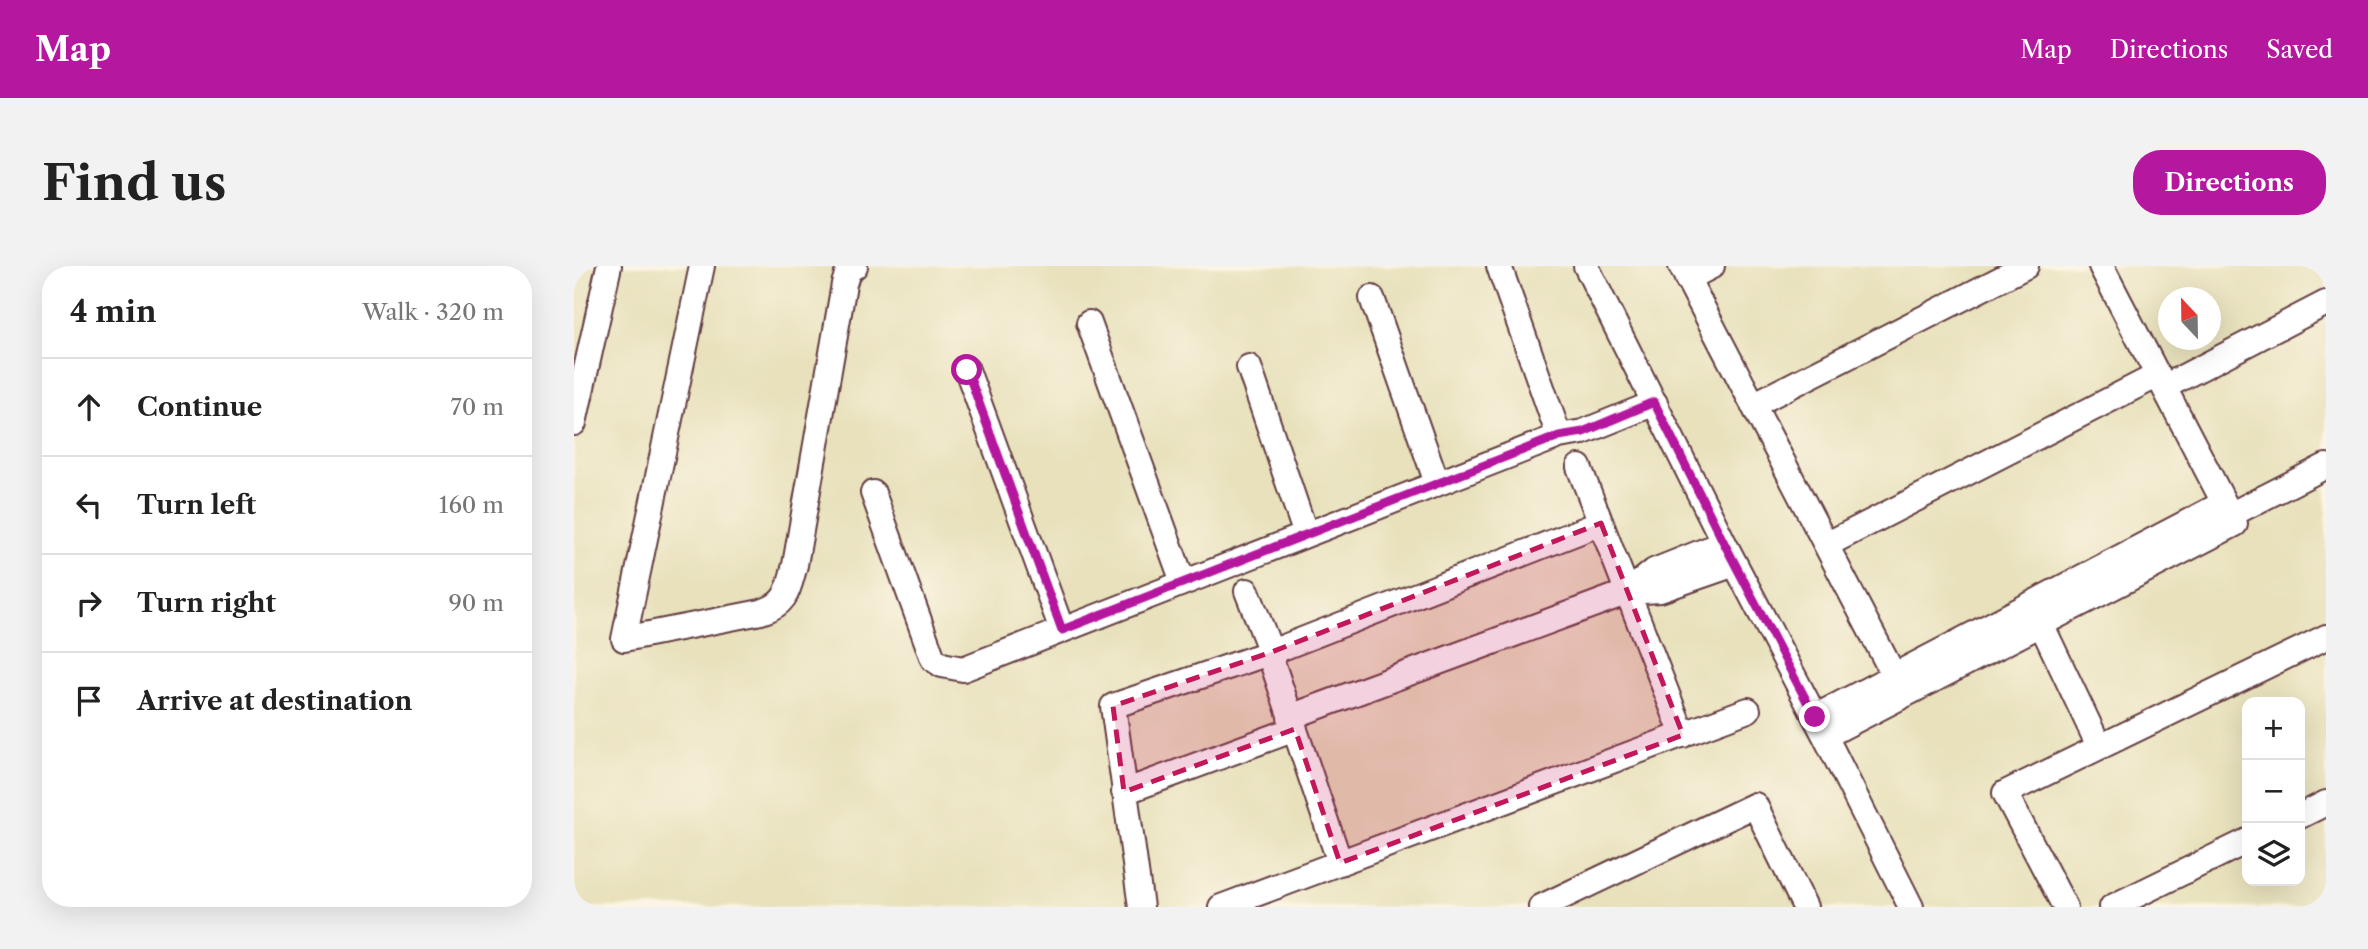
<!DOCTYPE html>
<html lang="en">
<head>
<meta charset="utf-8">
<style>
  :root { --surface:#fff; --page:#f2f2f2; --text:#222; --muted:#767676; --line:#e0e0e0; --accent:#b5179e }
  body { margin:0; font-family:"Libre Caslon Text",serif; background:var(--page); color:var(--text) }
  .controls { position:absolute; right:21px; bottom:21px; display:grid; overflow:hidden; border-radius:14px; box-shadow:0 7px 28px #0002 }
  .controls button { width:63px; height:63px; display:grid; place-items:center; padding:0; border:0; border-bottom:2px solid var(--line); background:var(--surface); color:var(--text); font:35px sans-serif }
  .compass { position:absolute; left:1584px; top:21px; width:63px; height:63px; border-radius:50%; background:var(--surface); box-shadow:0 7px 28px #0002; rotate:338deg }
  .stop { position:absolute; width:21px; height:21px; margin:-16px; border:5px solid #b5179e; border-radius:50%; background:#fff }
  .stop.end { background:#b5179e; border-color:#fff; box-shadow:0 2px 7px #0008 }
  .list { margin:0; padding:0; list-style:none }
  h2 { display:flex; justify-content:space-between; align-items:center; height:91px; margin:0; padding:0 28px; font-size:30px }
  h2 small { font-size:23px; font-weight:400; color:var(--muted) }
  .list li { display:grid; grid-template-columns:46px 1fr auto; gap:21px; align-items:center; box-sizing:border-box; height:98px; padding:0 28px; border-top:2px solid var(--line) }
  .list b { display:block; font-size:26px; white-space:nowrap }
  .list em { font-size:23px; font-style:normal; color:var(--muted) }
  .icon { flex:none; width:38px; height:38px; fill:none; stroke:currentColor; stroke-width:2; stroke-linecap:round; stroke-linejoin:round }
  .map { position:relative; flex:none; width:1752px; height:641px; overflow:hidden; border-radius:28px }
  header { display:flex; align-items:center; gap:42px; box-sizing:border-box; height:98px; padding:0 35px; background:var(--accent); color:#fff }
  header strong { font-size:33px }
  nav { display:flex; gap:38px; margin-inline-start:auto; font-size:24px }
  .intro { display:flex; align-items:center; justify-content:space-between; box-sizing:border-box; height:168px; padding:0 42px }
  h1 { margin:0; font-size:49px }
  .button { padding:18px 32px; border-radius:28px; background:var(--accent); color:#fff; font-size:24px; font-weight:700 }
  main { display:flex; gap:42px; padding:0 42px }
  aside { flex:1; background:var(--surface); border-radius:28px; box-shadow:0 7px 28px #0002 }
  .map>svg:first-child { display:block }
</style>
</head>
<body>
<header>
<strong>Map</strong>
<nav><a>Map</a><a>Directions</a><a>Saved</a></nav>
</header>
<div class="intro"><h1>Find us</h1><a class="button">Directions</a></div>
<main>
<aside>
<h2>4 min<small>Walk · 320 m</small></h2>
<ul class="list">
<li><svg class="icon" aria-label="ahead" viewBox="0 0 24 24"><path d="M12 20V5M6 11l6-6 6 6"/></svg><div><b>Continue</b></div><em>70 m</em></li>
<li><svg class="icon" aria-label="left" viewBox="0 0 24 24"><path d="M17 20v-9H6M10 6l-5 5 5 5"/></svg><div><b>Turn left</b></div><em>160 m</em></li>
<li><svg class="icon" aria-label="right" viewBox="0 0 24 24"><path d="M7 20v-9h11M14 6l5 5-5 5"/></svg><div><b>Turn right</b></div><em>90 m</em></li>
<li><svg class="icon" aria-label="arrive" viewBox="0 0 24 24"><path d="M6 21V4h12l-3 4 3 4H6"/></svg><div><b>Arrive at destination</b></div></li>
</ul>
</aside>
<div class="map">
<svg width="1752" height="641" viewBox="0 0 1752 641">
  <rect width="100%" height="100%" fill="#fcf5e5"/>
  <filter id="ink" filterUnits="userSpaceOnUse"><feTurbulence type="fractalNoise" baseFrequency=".0143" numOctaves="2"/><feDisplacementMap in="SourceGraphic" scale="14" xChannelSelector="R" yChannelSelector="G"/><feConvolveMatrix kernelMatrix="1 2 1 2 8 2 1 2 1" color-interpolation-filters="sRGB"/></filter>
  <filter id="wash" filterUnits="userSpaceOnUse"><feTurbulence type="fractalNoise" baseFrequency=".00686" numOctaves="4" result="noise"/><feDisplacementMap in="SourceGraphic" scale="28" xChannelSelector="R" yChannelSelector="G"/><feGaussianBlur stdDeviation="1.57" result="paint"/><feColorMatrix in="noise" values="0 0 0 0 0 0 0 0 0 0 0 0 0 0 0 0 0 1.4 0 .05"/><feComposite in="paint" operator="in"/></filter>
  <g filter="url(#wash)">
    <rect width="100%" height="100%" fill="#e8e1bc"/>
  </g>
  <g filter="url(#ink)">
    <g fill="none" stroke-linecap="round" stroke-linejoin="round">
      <defs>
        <path id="street" d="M128,0l-78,373 137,-27c27,-8 27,-23 34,-47l49,-281 4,-13 7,-5
          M925,0l60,170
          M1012,0l138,277 101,193 86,171
          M1107,0l223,429
          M1113,13l25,-13
          M798,32l65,185
          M515,57l94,259
          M675,101l57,168
          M393,104l95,260
          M1590,121l162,-84
          M1179,139l273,-139
          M0,157l35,-157
          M1005,201l104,268
          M299,227l60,166 9,6 21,4 596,-233 24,-4 72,-29
          M1656,249l96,-49
          M1252,279l332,-170
          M673,325l24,61
          M1054,326l32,-2 75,-26
          M1461,345l64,135
          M695,387l71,210
          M716,451l338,-125 26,-21 70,-28
          M1241,451l409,-214
          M1251,470l410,-212 -134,-258
          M550,526l171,-63
          M1726,550l26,-13
          M567,641l-28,-201 156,-53 332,-130
          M647,641l527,-197
          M967,641l214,-102 50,102
          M1491,641l-60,-114 321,-156
          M1538,641l135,-66"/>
      </defs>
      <use href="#street" stroke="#623c41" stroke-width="28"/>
      <use href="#street" stroke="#fff" stroke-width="24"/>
    </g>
  </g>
  <g fill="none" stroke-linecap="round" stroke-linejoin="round" filter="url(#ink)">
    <path stroke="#b5179e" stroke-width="9" d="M393,104l95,260 497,-194 24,-4 71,-30 70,141 91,174"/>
  </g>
  <path fill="#c2185b" fill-opacity="0.2" stroke="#c2185b" stroke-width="5" stroke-dasharray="14 9" stroke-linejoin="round" d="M1027,257l82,212 -343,128 -45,-134 -171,63 -11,-86 156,-53z"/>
</svg>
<div class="controls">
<button>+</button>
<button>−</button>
<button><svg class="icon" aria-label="layers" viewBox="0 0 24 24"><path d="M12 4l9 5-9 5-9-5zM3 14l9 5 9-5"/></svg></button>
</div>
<svg class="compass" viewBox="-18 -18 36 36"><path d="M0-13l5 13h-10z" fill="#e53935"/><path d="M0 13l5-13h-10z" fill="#767676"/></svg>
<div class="stop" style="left:393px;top:104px"></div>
<div class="stop end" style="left:1241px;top:451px"></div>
</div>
</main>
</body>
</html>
